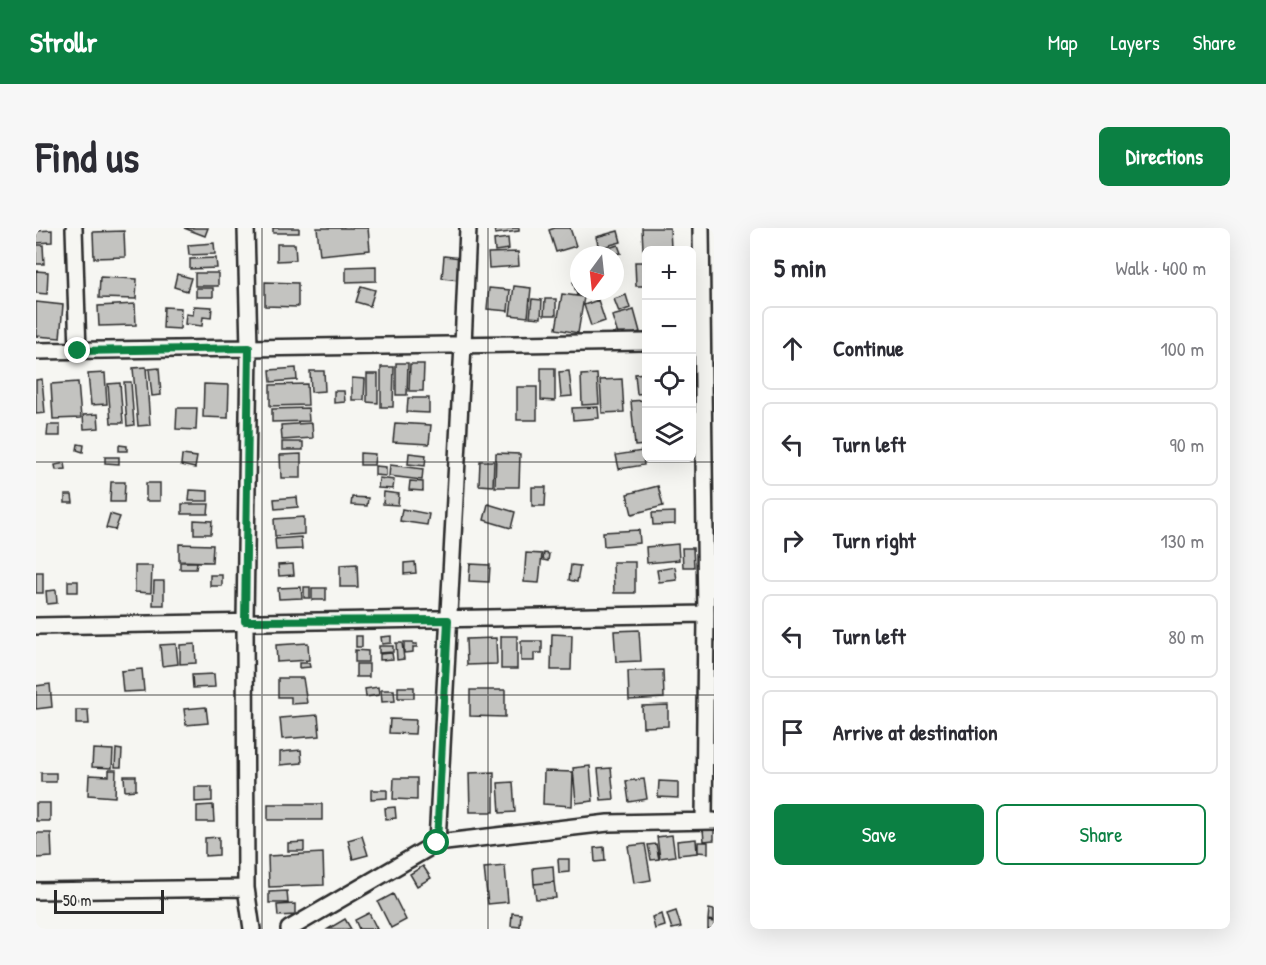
<!DOCTYPE html>
<html lang="en">
<head>
<meta charset="utf-8">
<style>
  :root { --surface:#fff; --page:#f7f7f7; --text:#2b2b33; --muted:#7c7c81; --line:#e1e1e2; --accent:#0b8043 }
  body { margin:0; font-family:"Patrick Hand",sans-serif; background:var(--page); color:var(--text) }
  .controls { position:absolute; right:18px; top:18px; display:grid; overflow:hidden; border-radius:9px; box-shadow:0 6px 24px #0002 }
  .controls button { width:54px; height:54px; display:grid; place-items:center; padding:0; border:0; border-bottom:2px solid var(--line); background:var(--surface); color:var(--text); font:30px sans-serif }
  .compass { position:absolute; left:534px; top:18px; width:54px; height:54px; border-radius:50%; background:var(--surface); box-shadow:0 6px 24px #0002; rotate:195deg }
  .scale { position:absolute; left:18px; bottom:15px; width:110px; box-sizing:border-box; padding-left:6px; border:3px solid #2b2b2b; border-top:0; font-size:16px; line-height:21px; white-space:nowrap; color:#2b2b2b; -webkit-text-stroke:4px #f6f6f2; paint-order:stroke }
  .stop { position:absolute; width:18px; height:18px; margin:-14px; border:4px solid #0b8043; border-radius:50%; background:#fff }
  .stop.end { background:#0b8043; border-color:#fff; box-shadow:0 2px 6px #0008 }
  .list { margin:0; padding:0; list-style:none }
  h2 { display:flex; justify-content:space-between; align-items:center; height:78px; margin:0; padding:0 24px; font-size:26px }
  h2 small { font-size:20px; font-weight:400; color:var(--muted) }
  .list li { display:grid; grid-template-columns:39px 1fr auto; gap:18px; align-items:center; box-sizing:border-box; height:84px; margin:0 12px 12px; padding:0 12px; border:2px solid var(--line); border-radius:9px }
  .list b { display:block; font-size:22px; white-space:nowrap }
  .list em { font-size:20px; font-style:normal; color:var(--muted) }
  .actions { display:flex; gap:12px; padding:18px 24px }
  .actions a { flex:1; padding:14px 0; border:2px solid var(--accent); border-radius:9px; text-align:center; font-size:21px; color:var(--accent) }
  .actions .main { background:var(--accent); color:#fff }
  .icon { flex:none; width:33px; height:33px; fill:none; stroke:currentColor; stroke-width:2; stroke-linecap:round; stroke-linejoin:round }
  .map { position:relative; flex:none; width:678px; height:701px; overflow:hidden; border-radius:9px }
  header { display:flex; align-items:center; gap:36px; box-sizing:border-box; height:84px; padding:0 30px; background:var(--accent); color:#fff }
  header strong { font-size:28px }
  nav { display:flex; gap:33px; margin-inline-start:auto; font-size:21px }
  .intro { display:flex; align-items:center; justify-content:space-between; box-sizing:border-box; height:144px; padding:0 36px }
  h1 { margin:0; font-size:42px }
  .button { padding:15px 27px; border-radius:9px; background:var(--accent); color:#fff; font-size:21px; font-weight:700 }
  main { display:flex; gap:36px; padding:0 36px }
  aside { flex:1; background:var(--surface); border-radius:9px; box-shadow:0 6px 24px #0002 }
  .map>svg:first-child { display:block }
</style>
</head>
<body>
<header>
<strong>Strollr</strong>
<nav><a>Map</a><a>Layers</a><a>Share</a></nav>
</header>
<div class="intro"><h1>Find us</h1><a class="button">Directions</a></div>
<main>
<div class="map">
<svg width="678" height="701" viewBox="0 0 678 701">
  <rect width="100%" height="100%" fill="#f6f6f2"/>
  <filter id="ink" filterUnits="userSpaceOnUse"><feTurbulence type="fractalNoise" baseFrequency=".0167" numOctaves="2"/><feDisplacementMap in="SourceGraphic" scale="12" xChannelSelector="R" yChannelSelector="G"/><feConvolveMatrix kernelMatrix="1 2 1 2 8 2 1 2 1" color-interpolation-filters="sRGB"/></filter>
  <g filter="url(#ink)">
    <path fill="#c3c3c0" stroke="#2b2b2b" stroke-width="1.5" d="M148,0h24l-3,8z
      M237,0h26v5h-26z
      M281,0h51l2,22 -50,5z
      M458,0h25v3l-24,3z
      M519,0h15l6,18 -20,6 -7,-22z
      M606,0h28l1,20 -28,1z
      M16,2v12l-16,1v-12z
      M88,3l1,26 -31,1 -1,-26z
      M582,3l3,11 -22,6 -3,-11z
      M472,10l1,11 -14,2 -1,-11z
      M178,15l1,11 -26,1 -1,-10z
      M241,16h18l1,16 -19,1z
      M0,17h7l1,19h-8z
      M582,17l3,8 -18,2 -1,-5z
      M482,24l1,14 -30,2 -1,-15z
      M408,28l17,2 -2,22 -17,-2z
      M180,30l1,10 -27,1v-10z
      M579,30h3l2,8 -5,2z
      M599,34h11v24h-10z
      M340,38v15l-30,1v-15z
      M0,43l12,1 -1,22 -11,-1z
      M159,45h23v13h-23z
      M141,46l14,4 -4,13 -13,-4z
      M64,49l37,2 -1,20 -37,-1z
      M543,53v10h14l-16,4 -4,-13z
      M229,54l33,1v24l-33,-1z
      M325,58l14,4 -5,16 -14,-4z
      M478,58l17,2 -3,29 -18,-2z
      M160,60h17v9h-17z
      M453,60l21,2 -2,21 -21,-2z
      M526,66l22,3 -6,36 -22,-4z
      M590,67l4,13 -11,4 -5,-13z
      M496,71l10,1 -1,18 -11,-1z
      M509,71h11v16h-12z
      M562,72l7,21 -14,5 -7,-21z
      M0,74l27,3 -3,33 -24,-2z
      M99,76l1,21 -37,1 -1,-20z
      M158,78l18,1 -1,11 -8,-1 -1,9 -17,-2 1,-10 7,1z
      M128,79l17,1 -1,21 -17,-1z
      M598,82l6,22 -21,6 -7,-22z
      M360,135h12l-1,32h-11z
      M374,136h14l-1,27h-14z
      M110,139l4,58 -12,1 -5,-58z
      M345,139h13l-1,40h-12z
      M123,140l2,27 -9,1 -3,-27z
      M260,140l1,12 -26,2 -1,-12z
      M505,140h14v33l-14,-1z
      M274,143h14l1,20 -14,1z
      M533,143l3,25 -11,1 -2,-25z
      M69,145l2,31 -16,1 -3,-31z
      M610,145v20l-9,1 -2,-20z
      M331,146h11v29l-11,-1z
      M561,146l2,30 -17,1 -1,-30z
      M316,150l13,1 -1,21h-12z
      M6,151l3,34 -9,1v-34z
      M586,151l2,33 -22,1 -2,-33z
      M42,154l3,36 -28,1 -2,-35z
      M88,154h7l3,43 -7,1z
      M84,155l3,40h-12l-3,-39z
      M168,156l25,1 -1,33 -25,-1z
      M271,156l1,21 -38,1v-21z
      M481,159h20v33h-20z
      M298,163h10l1,11 -11,1z
      M372,170h21v15l-22,-1z
      M610,172v45l-11,1 -4,-45z
      M562,179l1,11 -26,2 -1,-12z
      M141,180h20l-1,22 -20,-1z
      M272,180l1,13 -37,1v-13z
      M62,186l1,14 -15,1 -1,-14z
      M276,195l1,15 -31,2 -1,-15z
      M359,195l36,2 -2,19 -36,-2z
      M12,197h12v11h-13z
      M246,214h21v8h-21z
      M42,216l6,1 -1,7 -6,-2z
      M83,217l8,1v5h-8z
      M606,223l2,14 -25,4 -3,-14z
      M324,225l15,1 -1,11h-14z
      M373,225l17,2 -1,11 -17,-2z
      M460,225l24,1 -1,33h-24z
      M265,226v24h-20l-1,-23z
      M146,227l15,2 -2,11 -14,-3z
      M69,229h14v7l-14,-1z
      M444,233h14l-1,25 -14,-1z
      M29,235l1,6 -10,1 -1,-5z
      M354,237l33,4 -1,11 -33,-4z
      M339,238l11,1v9l-11,-1z
      M343,250l15,2 -1,9 -15,-1z
      M374,253l13,1v9l-14,-1z
      M75,254h14l-1,20h-14z
      M110,255h14v18h-14z
      M622,258l5,20 -31,8 -5,-20z
      M496,259h14l-1,19h-13z
      M154,262l18,1v10h-19z
      M348,264l15,2 -1,11 -15,-1z
      M29,267h7l1,8h-8z
      M261,269l1,10 -23,2 -1,-10z
      M316,269l16,1 -1,8 -16,-1z
      M146,276h27l-1,10h-26z
      M452,276l27,8 -4,16 -27,-8z
      M366,281l27,5 -2,11 -27,-4z
      M639,284v12l-22,1 -1,-12z
      M74,286l10,3 -5,13 -9,-2z
      M268,289v17l-29,2 -1,-17z
      M158,292l18,1 -1,13h-17z
      M603,302l1,13 -36,3 -1,-14z
      M265,309l1,12 -26,1 -1,-11z
      M143,316l34,1 -1,17 -33,-1z
      M642,316l1,16 -32,3 -1,-16z
      M646,320h11l1,19h-11z
      M490,325l16,1 -3,29 -15,-1z
      M508,325l5,1 -1,7 -5,-1z
      M144,334h17l-1,7h-16z
      M379,334l1,11 -12,1v-11z
      M577,334h22v31h-21z
      M257,336l1,11 -15,1 -1,-11z
      M321,336l1,23h-18v-22z
      M434,336l20,1 -1,17 -20,-1z
      M535,337l9,1 -3,16 -8,-2z
      M99,338h17l-1,27 -16,-1z
      M639,339l2,13 -18,2 -2,-12z
      M0,344h7v21h-7z
      M174,347h12v11h-12z
      M32,353h10v11h-10z
      M118,353h10v24h-11z
      M265,359l1,11 -23,1 -1,-11z
      M268,359h6v11h-6z
      M276,360h14v12h-14z
      M20,362l1,13 -10,1 -1,-13z
      M603,402l2,31 -25,1 -2,-31z
      M516,406l20,1 -1,35h-20z
      M320,408h6v11h-6z
      M355,408v7l-9,1 -1,-7z
      M465,408h16v33h-16z
      M460,410l1,26 -30,1 -1,-26z
      M485,413h21v12h-8v8h-13z
      M368,414h9v2h4v3h-4v5l-9,1z
      M272,415l1,17 -32,2 -1,-17z
      M360,415h6l2,16 -7,1z
      M140,416l2,20 -16,2 -2,-21z
      M159,416l1,19 -16,1v-19z
      M343,418h14v6l-14,1z
      M319,422l13,1v11h-13z
      M356,425l1,6 -13,1v-6z
      M263,435h10l1,4 -11,1z
      M320,436h13v13h-13z
      M106,441l2,22 -21,1 -2,-21z
      M627,442l1,28 -35,2 -1,-29z
      M178,446l1,13 -22,1 -1,-13z
      M242,450h25l4,25 -16,1v-7h-13z
      M14,456l2,23 -16,2v-23z
      M342,459l1,8 -13,2 -1,-8z
      M362,459h16v11h-16z
      M345,462h13l1,11 -13,1z
      M434,462h35v27l-35,-1z
      M632,477v21l-25,1 -1,-21z
      M170,479l2,16 -22,2 -2,-16z
      M40,482h12l1,14h-13z
      M282,487l2,21 -38,3 -2,-21z
      M354,491l26,1 -1,14 -26,-1z
      M57,521l20,1 -1,18 -20,-1z
      M80,521l6,1 -1,17h-6z
      M265,522l1,13 -22,2v-13z
      M554,538l3,35 -17,2 -3,-35z
      M575,540l3,31 -13,1 -3,-31z
      M73,542h7l-1,27 -27,-2 1,-20 20,1z
      M508,543l29,1 -1,34 -29,-2z
      M458,544v40h-24l-1,-39z
      M5,545h15v9h-15z
      M88,548h12v14l-11,1z
      M358,550h23v22l-24,-1z
      M608,551l3,20 -18,3 -3,-21z
      M623,553l19,1v16l-20,-1z
      M477,554l2,30 -15,1 -2,-30z
      M159,559h17v14l-17,1z
      M335,562h16v8l-16,1z
      M0,575h14v18h-14z
      M232,576h54v16h-54z
      M177,577l1,17h-17v-16z
      M359,579l1,11 -10,1 -1,-11z
      M678,600v12l-10,1 -1,-12z
      M0,605h15l1,24 -16,1z
      M636,607l3,21 -15,2 -3,-21z
      M326,608l6,19 -15,4 -5,-19z
      M183,609v18l-14,1v-18z
      M660,611l1,14 -19,2 -1,-14z
      M268,614v9h-16v-8z
      M662,614h10v11l-10,-1z
      M609,616l6,36 -17,3 -6,-37z
      M620,616l3,15 -8,1 -3,-15z
      M568,619l1,14 -10,1 -1,-14z
      M287,625l1,32 -55,2 -1,-31z
      M522,631h11v13l-10,1z
      M387,638l8,12 -14,8 -7,-12z
      M469,638l3,36 -20,2 -4,-36z
      M517,638l1,16 -20,2 -1,-16z
      M518,654l2,16 -20,1 -2,-15z
      M251,663l1,12h-19v-11z
      M357,666l13,26 -15,8 -13,-26z
      M259,676v11l-17,1 -1,-11z
      M673,681l5,1v11l-6,-1z
      M640,683l5,16 -9,2 -5,-15z
      M333,685l8,16h-18l-4,-9z
      M476,685l9,1 -1,13 -9,-1z
      M626,686l3,12 -10,3 -3,-12z
      M309,691l6,10h-23z
      M672,693l6,1v7h-6z"/>
    <g fill="none" stroke-linecap="round" stroke-linejoin="round">
      <defs>
        <path id="minor" d="M38,0l4,123
          M210,0l3,120 -4,273 1,267 6,41
          M665,0l5,386 -2,206
          M0,123l610,-9
          M0,398l670,-12
          M401,615l26,-498 5,-117
          M0,663l210,-3
          M253,701l148,-86 171,-20 106,-2"/>
      </defs>
      <use href="#minor" stroke="#2b2b2b" stroke-width="20"/>
      <use href="#minor" stroke="#f6f6f2" stroke-width="15"/>
    </g>
  </g>
  <g fill="none" stroke-linecap="round" stroke-linejoin="round" filter="url(#ink)">
    <path stroke="#0b8043" stroke-width="8" d="M42,123l171,-3 -4,273 203,-1 -11,223"/>
  </g>
  <path fill="none" stroke="#2b2b2b" stroke-width="1.5" stroke-opacity="0.55" d="M226,0v701M452,0v701M0,234h678M0,467h678"/>
</svg>
<div class="controls">
<button>+</button>
<button>−</button>
<button><svg class="icon" aria-label="locate" viewBox="0 0 24 24"><circle cx="12" cy="12" r="6"/><path d="M12 2v4M12 18v4M2 12h4M18 12h4"/></svg></button>
<button><svg class="icon" aria-label="layers" viewBox="0 0 24 24"><path d="M12 4l9 5-9 5-9-5zM3 14l9 5 9-5"/></svg></button>
</div>
<svg class="compass" viewBox="-18 -18 36 36"><path d="M0-13l5 13h-10z" fill="#e53935"/><path d="M0 13l5-13h-10z" fill="#7c7c81"/></svg>
<div class="scale">50 m</div>
<div class="stop" style="left:401px;top:615px"></div>
<div class="stop end" style="left:42px;top:123px"></div>
</div>
<aside>
<h2>5 min<small>Walk · 400 m</small></h2>
<ul class="list">
<li><svg class="icon" aria-label="ahead" viewBox="0 0 24 24"><path d="M12 20V5M6 11l6-6 6 6"/></svg><div><b>Continue</b></div><em>100 m</em></li>
<li><svg class="icon" aria-label="left" viewBox="0 0 24 24"><path d="M17 20v-9H6M10 6l-5 5 5 5"/></svg><div><b>Turn left</b></div><em>90 m</em></li>
<li><svg class="icon" aria-label="right" viewBox="0 0 24 24"><path d="M7 20v-9h11M14 6l5 5-5 5"/></svg><div><b>Turn right</b></div><em>130 m</em></li>
<li><svg class="icon" aria-label="left" viewBox="0 0 24 24"><path d="M17 20v-9H6M10 6l-5 5 5 5"/></svg><div><b>Turn left</b></div><em>80 m</em></li>
<li><svg class="icon" aria-label="arrive" viewBox="0 0 24 24"><path d="M6 21V4h12l-3 4 3 4H6"/></svg><div><b>Arrive at destination</b></div></li>
</ul>
<div class="actions"><a class="main">Save</a><a>Share</a></div>
</aside>
</main>
</body>
</html>
